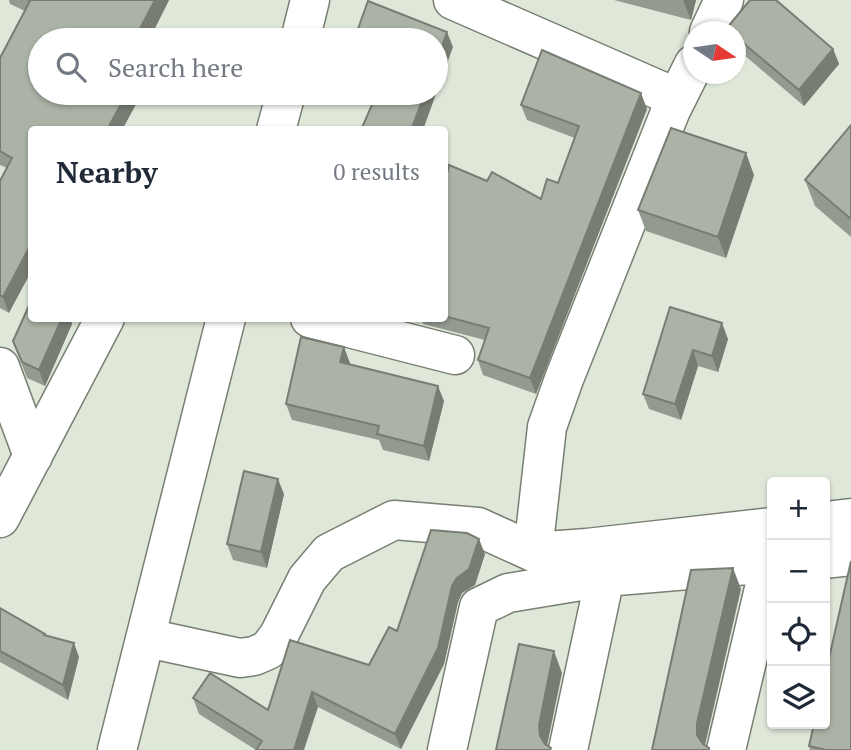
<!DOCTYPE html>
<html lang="en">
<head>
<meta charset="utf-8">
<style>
  :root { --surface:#fff; --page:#f2f2f3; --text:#1f2937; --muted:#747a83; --line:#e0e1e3 }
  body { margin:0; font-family:"PT Serif",serif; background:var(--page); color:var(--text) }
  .controls { position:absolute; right:21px; bottom:21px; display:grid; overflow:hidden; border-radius:7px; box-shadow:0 2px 5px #0004 }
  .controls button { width:63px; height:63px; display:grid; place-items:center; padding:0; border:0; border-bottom:2px solid var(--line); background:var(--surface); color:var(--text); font:35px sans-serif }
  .compass { position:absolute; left:683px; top:21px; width:63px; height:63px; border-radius:50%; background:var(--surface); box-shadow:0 2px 5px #0004; rotate:103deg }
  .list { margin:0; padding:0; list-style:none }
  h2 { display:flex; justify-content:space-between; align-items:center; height:91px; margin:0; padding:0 28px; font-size:30px }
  h2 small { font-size:23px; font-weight:400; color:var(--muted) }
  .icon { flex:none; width:38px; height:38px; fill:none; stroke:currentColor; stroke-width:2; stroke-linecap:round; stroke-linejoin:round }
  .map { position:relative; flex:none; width:851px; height:750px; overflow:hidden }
  .search { position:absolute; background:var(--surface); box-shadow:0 2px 5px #0004; left:28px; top:28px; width:420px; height:77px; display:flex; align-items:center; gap:18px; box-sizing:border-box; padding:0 24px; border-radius:38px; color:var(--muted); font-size:26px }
  .panel { position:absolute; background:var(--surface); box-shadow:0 2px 5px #0004; left:28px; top:126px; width:420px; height:196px; border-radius:7px }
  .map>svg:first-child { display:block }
</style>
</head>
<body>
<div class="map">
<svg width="851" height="750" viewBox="0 0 851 750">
  <rect width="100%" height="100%" fill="#dfe7d9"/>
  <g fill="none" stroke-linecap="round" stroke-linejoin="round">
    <defs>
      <path id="street" d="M453,0l224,98
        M709,32l15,-32
        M310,318l145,37
        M0,367l33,89
        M825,521l26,-3
        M533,552l14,-125 17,-48 107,-269 23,-46
        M825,559l26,-3
        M147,638l93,20 14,-2 14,-6 11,-15 28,-56 22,-26 65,-33 84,7 55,25 54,-4 185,-21
        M447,750l32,-143 29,-14 97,-16 167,-14
        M568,750l37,-173
        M726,750l44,-187"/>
      <path id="secondary" d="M300,40l10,-40
        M276,130l10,-37
        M0,518l105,-200
        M117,750l109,-432"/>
    </defs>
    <use href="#street" stroke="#787f73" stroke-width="41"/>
    <use href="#secondary" stroke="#787f73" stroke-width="41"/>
    <use href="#street" stroke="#fff" stroke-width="38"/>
    <use href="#secondary" stroke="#fff" stroke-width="38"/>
  </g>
  <path fill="#939a8f" d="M9,0h160l-20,40 -109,53h102l-20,37h-90l-23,183 -9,-5v-127l7,-13 -7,-3v-107l25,-47 -15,-7z
    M614,0h82l-5,20z
    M726,29l107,20 6,15 -35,42 -68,-58v-16h-9z
    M521,105l126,4 -111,285 -53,-19 -5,-15 7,-20 -62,-16 -2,-6h23v-132l43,-5 54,18 17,-16 17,-45 -48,-18z
    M851,125v112l-36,-31 -10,-26z
    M754,175l-28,83 -80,-27 -8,-21z
    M670,307l58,32 -10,33 -20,-6 -17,54 -32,-11 -6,-15z
    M32,318h38l2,6 -27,62 -18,-8 -14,-37z
    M350,363l-1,1 95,37 -15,60 -46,-11 -4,-10 -87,-20 -6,-16z
    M284,494l-17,74 -34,-8 -6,-16z
    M485,554l-10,31 -13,8 -4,9 -14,62 -43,85 -83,-42 -62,43 -57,-36 -6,-16 75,12 101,-45 28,-34z
    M0,608l79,49 -11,43 -68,-38z
    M809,746l42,4h-41z"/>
  <path fill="#787d74" d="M155,0h14l-20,40h-15z
    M683,0h13l-5,20z
    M447,32l6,15 -30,83h-12l14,-37h11v-30z
    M833,49l6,15 -35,42 -5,-16z
    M127,93h15l-20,37h-15z
    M641,93l6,16 -111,285 -6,-16z
    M746,153l8,22 -28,83 -8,-21z
    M32,242v28l-23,43 -6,-16z
    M62,318h8l2,6 -27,62 -6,-16z
    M722,323l6,16 -10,33 -6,-16z
    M344,347l6,16 -4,14 -6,-15z
    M693,350l5,16 -17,54 -6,-16z
    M438,386l6,15 -15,60 -5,-15z
    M278,479l6,15 -17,74 -6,-16z
    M479,539l6,15 -10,31 -13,8 -4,9 -14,62 -43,85 -6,-15 57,-148z
    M733,568l8,21 -36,156v5l-8,-15v-12z
    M74,643l5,14 -11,43 -5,-15z
    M554,651l8,22 -15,73 -7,-10 -1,-11z
    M312,692l6,15 -14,43h-10z"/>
  <path fill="#abb3a6" stroke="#787d74" stroke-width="2" d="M29,0h126l-21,40h-94v53h87l-20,37h-75v112l-29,55 -3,-2v-114l12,-23 -12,-7v-93l30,-57z
    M750,0h26l57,49 -34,41 -63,-53v-5h-7l-3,-3z
    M368,1l79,31 -11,31v-23h-82z
    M542,50l99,43 -111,285 -52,-18 11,-32 -45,-12v-130l5,-21 38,16 5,-9 49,27 6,-20 11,4 21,-57 -58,-21z
    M377,93h48l-14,37h-50z
    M851,125v94l-46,-39z
    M671,128l75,25 -28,84 -80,-27z
    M32,299v19h30l-23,52 -17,-8 -9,-21z
    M670,307l52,16 -10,33 -19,-6 -18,54 -32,-10z
    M301,337l43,10 -4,15 98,24 -14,60 -47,-12 2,-8 -93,-22z
    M244,471l34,8 -17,73 -34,-8z
    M431,530l36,3 12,6 -10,30 -12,9 -5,8 -14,62 -43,86 -83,-42 -18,58h-38l6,-9 -69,-43 17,-25 58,37 22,-70 79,25 20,-38 8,4z
    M851,561v189h-25l-17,-4 5,-22h11v-48z
    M733,568l-36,155v12l6,9 6,4v2h-57l39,-180z
    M0,608l45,26 -1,1 30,8 -11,42 -63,-34z
    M519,644l35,7 -15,74 1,11 5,8 6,4 -1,2h-54z"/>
</svg>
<div class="controls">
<button>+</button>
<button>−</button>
<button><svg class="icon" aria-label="locate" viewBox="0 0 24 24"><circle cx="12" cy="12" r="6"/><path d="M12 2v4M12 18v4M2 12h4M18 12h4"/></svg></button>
<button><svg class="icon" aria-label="layers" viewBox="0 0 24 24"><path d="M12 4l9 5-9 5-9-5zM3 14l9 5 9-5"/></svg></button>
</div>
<svg class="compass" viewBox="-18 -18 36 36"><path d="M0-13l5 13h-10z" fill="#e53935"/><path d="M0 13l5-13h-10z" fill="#747a83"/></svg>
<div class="search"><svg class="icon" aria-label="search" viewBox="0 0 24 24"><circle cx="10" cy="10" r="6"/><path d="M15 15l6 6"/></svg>Search here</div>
<section class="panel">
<h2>Nearby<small>0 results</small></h2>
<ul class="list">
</ul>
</section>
</div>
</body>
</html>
